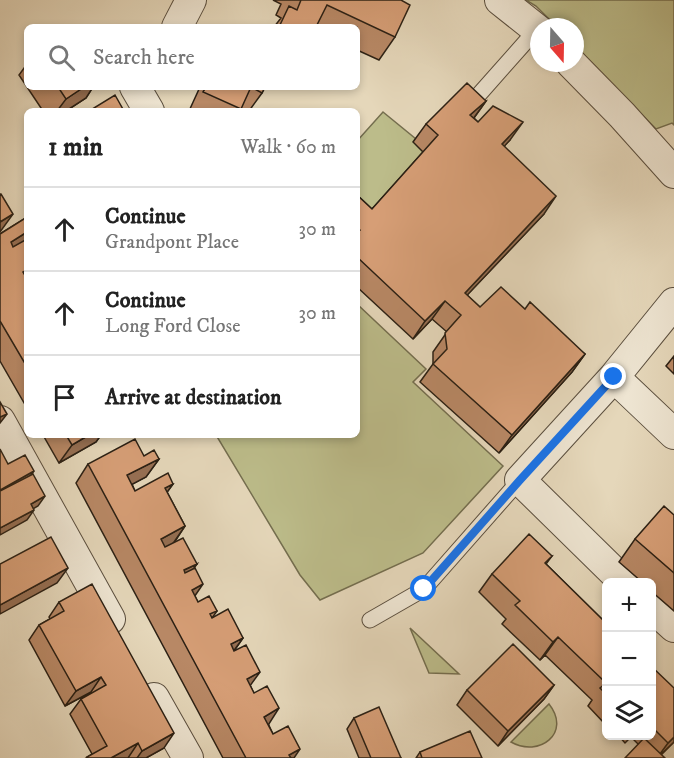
<!DOCTYPE html>
<html lang="en">
<head>
<meta charset="utf-8">
<style>
  :root { --surface:#fff; --page:#f6f6f6; --text:#222; --muted:#767676; --line:#e0e0e0 }
  body { margin:0; font-family:"IM FELL DW Pica",serif; background:var(--page); color:var(--text) }
  .controls { position:absolute; right:18px; bottom:18px; display:grid; overflow:hidden; border-radius:9px; box-shadow:0 3px 9px #0003 }
  .controls button { width:54px; height:54px; display:grid; place-items:center; padding:0; border:0; border-bottom:2px solid var(--line); background:var(--surface); color:var(--text); font:30px sans-serif }
  .compass { position:absolute; left:530px; top:18px; width:54px; height:54px; border-radius:50%; background:var(--surface); box-shadow:0 3px 9px #0003; rotate:160deg }
  .stop { position:absolute; width:18px; height:18px; margin:-14px; border:4px solid #1a73e8; border-radius:50%; background:#fff }
  .stop.end { background:#1a73e8; border-color:#fff; box-shadow:0 2px 6px #0008 }
  .list { margin:0; padding:0; list-style:none }
  h2 { display:flex; justify-content:space-between; align-items:center; height:78px; margin:0; padding:0 24px; font-size:26px }
  h2 small { font-size:20px; font-weight:400; color:var(--muted) }
  .list li { display:grid; grid-template-columns:39px 1fr auto; gap:18px; align-items:center; box-sizing:border-box; height:84px; padding:0 24px; border-top:2px solid var(--line) }
  .list b { display:block; font-size:22px; white-space:nowrap }
  .list p { margin:0; font-size:20px; white-space:nowrap; color:var(--muted) }
  .list em { font-size:20px; font-style:normal; color:var(--muted) }
  .icon { flex:none; width:33px; height:33px; fill:none; stroke:currentColor; stroke-width:2; stroke-linecap:round; stroke-linejoin:round }
  .map { position:relative; flex:none; width:674px; height:758px; overflow:hidden }
  .search { position:absolute; background:var(--surface); box-shadow:0 3px 9px #0003; left:24px; top:24px; width:336px; height:66px; display:flex; align-items:center; gap:15px; box-sizing:border-box; padding:0 21px; border-radius:9px; color:var(--muted); font-size:22px }
  .panel { position:absolute; background:var(--surface); box-shadow:0 3px 9px #0003; left:24px; top:108px; width:336px; height:330px; border-radius:9px }
  .map>svg:first-child { display:block }
</style>
</head>
<body>
<div class="map">
<svg width="674" height="758" viewBox="0 0 674 758">
  <rect width="100%" height="100%" fill="#e5d7ba"/>
  <filter id="stains"><feTurbulence type="fractalNoise" baseFrequency=".00333" numOctaves="4"/><feColorMatrix values="0 0 0 0 .2 0 0 0 0 .09 0 0 0 0 .02 0 0 0 .5 -.17"/></filter>
  <radialGradient id="worn" r=".72"><stop offset=".6" stop-color="#630" stop-opacity="0"/><stop offset="1" stop-color="#630" stop-opacity=".3"/></radialGradient>
  <path fill="#bcbc8a" stroke="#746e4f" stroke-width="1.5" d="M526,0h148v125l-2,-2 -16,6 -81,-83v-19h-18l-21,-21z
    M383,112l33,27 9,14 -68,72v-84z
    M357,304l69,65 -13,13 90,84 -80,87 -103,47 -20,-25 -84,-140h141z
    M410,628l49,46 -30,-1z
    M549,704c23,29 -10,54 -38,38z"/>
  <g fill="none" stroke-linecap="round" stroke-linejoin="round">
    <defs>
      <path id="lane" d="M475,99l62,-70
        M370,620l54,-31 96,-109"/>
      <path id="street" d="M500,0l39,31
        M177,27l14,-27
        M571,63l51,52 52,58
        M135,87l14,24
        M614,377l60,57
        M0,421l110,198
        M624,582l-104,-102 94,-103 60,-74
        M652,607l22,20
        M154,698l34,60"/>
    </defs>
    <use href="#lane" stroke="#5a4e3e" stroke-width="17"/>
    <use href="#street" stroke="#5a4e3e" stroke-width="32"/>
    <use href="#lane" stroke="#eee5d2" stroke-width="15"/>
    <use href="#street" stroke="#eee5d2" stroke-width="30"/>
  </g>
  <path fill="#b88865" stroke="#2b2014" stroke-width="1.5" d="M273,0h128l-6,37 -16,23 -22,-10v-23h-83l7,-9 -5,-3 5,-11z
    M27,64v23h66l-7,11 -20,13h-23l-24,-36z
    M200,87h65l-3,6 -13,18h-60z
    M486,101l-12,17 4,4 32,18 -6,6 40,68 -77,81 13,12 45,2 60,45 -13,18 -73,81 -79,-71 13,-18v-12l14,-20 -15,-13 -19,20 -56,-52v-92l15,14 51,-57 -10,-10 13,-18z
    M27,217v191l-27,-47v-127z
    M674,356v18l-8,-8z
    M43,435h58l-5,7 -37,21z
    M159,459l-13,18 -14,7 3,7 38,-7 -6,8 18,34 -11,17 23,21 -5,5 3,27 3,6 19,9 -5,7 31,20 -9,13 39,83 21,24h-71l-147,-275 12,-19z
    M674,515v96l-23,-20v-9h-9l-23,-20 16,-23z
    M552,556l-6,8 60,59v102l-18,-19 4,-6 -47,-45 -5,5 -38,-36 4,-5 -27,-27 13,-18z
    M59,602l105,146 -18,10h-60l6,-4 -22,-40 11,-15 10,-6v-1l-26,14 -36,-66 10,-15 11,-6 -1,-2z
    M651,666l23,76 -13,13 -23,-11 -7,-7 -6,6 -7,-8h33z
    M554,685l-10,14 -46,47 -41,-41 10,-15z
    M354,718l47,40h-42l-12,-29z
    M420,752l62,6h-66z"/>
  <path fill="#966f53" stroke="#2b2014" stroke-width="1.5" d="M84,87h9l-7,11 -20,13h-9l9,-12z
    M486,101l-13,18 -3,-4z
    M523,122l-13,18 -21,23 13,-19z
    M556,196l-12,18 -90,95 11,-16z
    M13,214l-13,18v-10z
    M27,232v10l-27,17 11,-17z
    M27,270v10l-4,-8z
    M445,301l-13,18 -19,20 12,-18z
    M585,354l-13,18 -73,81 13,-18z
    M7,414l-7,9v-6z
    M89,435h12l-5,7 -37,21 13,-18z
    M159,459l-13,18 -32,17 13,-19z
    M34,471l-8,11 -26,14v-6z
    M173,484l-13,18 5,-14z
    M45,496l-7,10 -14,8 7,-10z
    M34,510l-7,10 -27,15v-7z
    M185,526l-13,19 -24,13 13,-19z
    M197,564l-13,18v-12z
    M68,568l-11,15 -57,31v-9z
    M203,584l-13,19 2,-13z
    M558,637l-13,18 -5,5 13,-18z
    M243,638l-13,18 1,-12z
    M260,672l-13,18v-11z
    M101,677l-10,15 -26,14 11,-15z
    M554,685l-10,14 -46,47 10,-15z
    M279,708l-12,19 -3,-10z
    M174,733l-10,15 -18,10h-9l5,-7z
    M674,737v5l-17,16 11,-15z
    M138,743l-10,15h-17z
    M300,749l-6,9h-7l2,-3z"/>
  <path fill="#d69e76" stroke="#2b2014" stroke-width="1.5" d="M301,0h100l9,5 -15,32 -68,-32 -10,20 4,2h-42l10,-21 8,4z
    M467,83l19,18 -16,14 8,7 15,-16 30,16 -21,22 54,52 -91,97 15,14 21,-20 24,22 5,-7 55,52 -73,81 -79,-71 14,-15 -2,-16 16,-18 -16,-14 -20,20 -68,-64v-24l3,-3 -3,-2v-33l15,14 66,-74 -12,-11z
    M58,87h26l-18,12z
    M206,87h59l-3,6 -11,-6 -10,22 -38,-17z
    M115,95l9,16h-35z
    M0,194h1l12,20 -13,8z
    M27,217v15l-16,10 2,5 14,-8v31l-4,2 4,7v88l-27,-46v-87z
    M0,402l7,12 -7,3z
    M66,435h23l-17,10z
    M135,439l9,17 10,-6 5,9 -32,16 8,16 33,-18 5,11 -8,4 20,38 -24,13 4,8 18,-9 14,26 -13,6 1,3 10,-5 8,16 -11,6 6,12 11,-6 8,15 -7,3 2,4 16,-9 15,29 -12,6 3,7 12,-6 14,27 -13,7 7,14 13,-7 12,22 -15,9 9,17 15,-8 12,23 -11,6 2,3h-45l-158,-294z
    M0,449l8,15 17,-9 9,16 -34,19z
    M33,474l12,22 -14,8 3,6 -34,18v-37z
    M664,506l10,9v58l-39,-34z
    M529,534l23,22 -7,7 61,60v71l-6,-6 6,-5 -48,-46 -5,5 -38,-37 5,-4 -28,-27z
    M51,537l17,31 -68,37v-41z
    M92,584l82,149 -32,18 -4,-8 -27,15h-23l-1,-1 20,-11 -26,-47 25,-14 -5,-8 -25,14 -37,-66 25,-14 -5,-9z
    M513,644l41,41 -46,46 -41,-41z
    M651,666l23,22v49l-6,6 -17,-17z
    M379,707l22,51h-30l-17,-40z
    M470,731l12,27h-60l-2,-6z
    M644,738l21,20h-40z"/>
  <g fill="none" stroke-linecap="round" stroke-linejoin="round">
    <path stroke="#1a73e8" stroke-width="8" d="M424,589l96,-109 94,-103"/>
  </g>
  <rect width="100%" height="100%" filter="url(#stains)"/>
  <rect width="100%" height="100%" fill="url(#worn)"/>
</svg>
<div class="controls">
<button>+</button>
<button>−</button>
<button><svg class="icon" aria-label="layers" viewBox="0 0 24 24"><path d="M12 4l9 5-9 5-9-5zM3 14l9 5 9-5"/></svg></button>
</div>
<svg class="compass" viewBox="-18 -18 36 36"><path d="M0-13l5 13h-10z" fill="#e53935"/><path d="M0 13l5-13h-10z" fill="#767676"/></svg>
<div class="stop" style="left:424px;top:589px"></div>
<div class="stop end" style="left:614px;top:377px"></div>
<div class="search"><svg class="icon" aria-label="search" viewBox="0 0 24 24"><circle cx="10" cy="10" r="6"/><path d="M15 15l6 6"/></svg>Search here</div>
<section class="panel">
<h2>1 min<small>Walk · 60 m</small></h2>
<ul class="list">
<li><svg class="icon" aria-label="ahead" viewBox="0 0 24 24"><path d="M12 20V5M6 11l6-6 6 6"/></svg><div><b>Continue</b><p>Grandpont Place</p></div><em>30 m</em></li>
<li><svg class="icon" aria-label="ahead" viewBox="0 0 24 24"><path d="M12 20V5M6 11l6-6 6 6"/></svg><div><b>Continue</b><p>Long Ford Close</p></div><em>30 m</em></li>
<li><svg class="icon" aria-label="arrive" viewBox="0 0 24 24"><path d="M6 21V4h12l-3 4 3 4H6"/></svg><div><b>Arrive at destination</b></div></li>
</ul>
</section>
</div>
</body>
</html>
